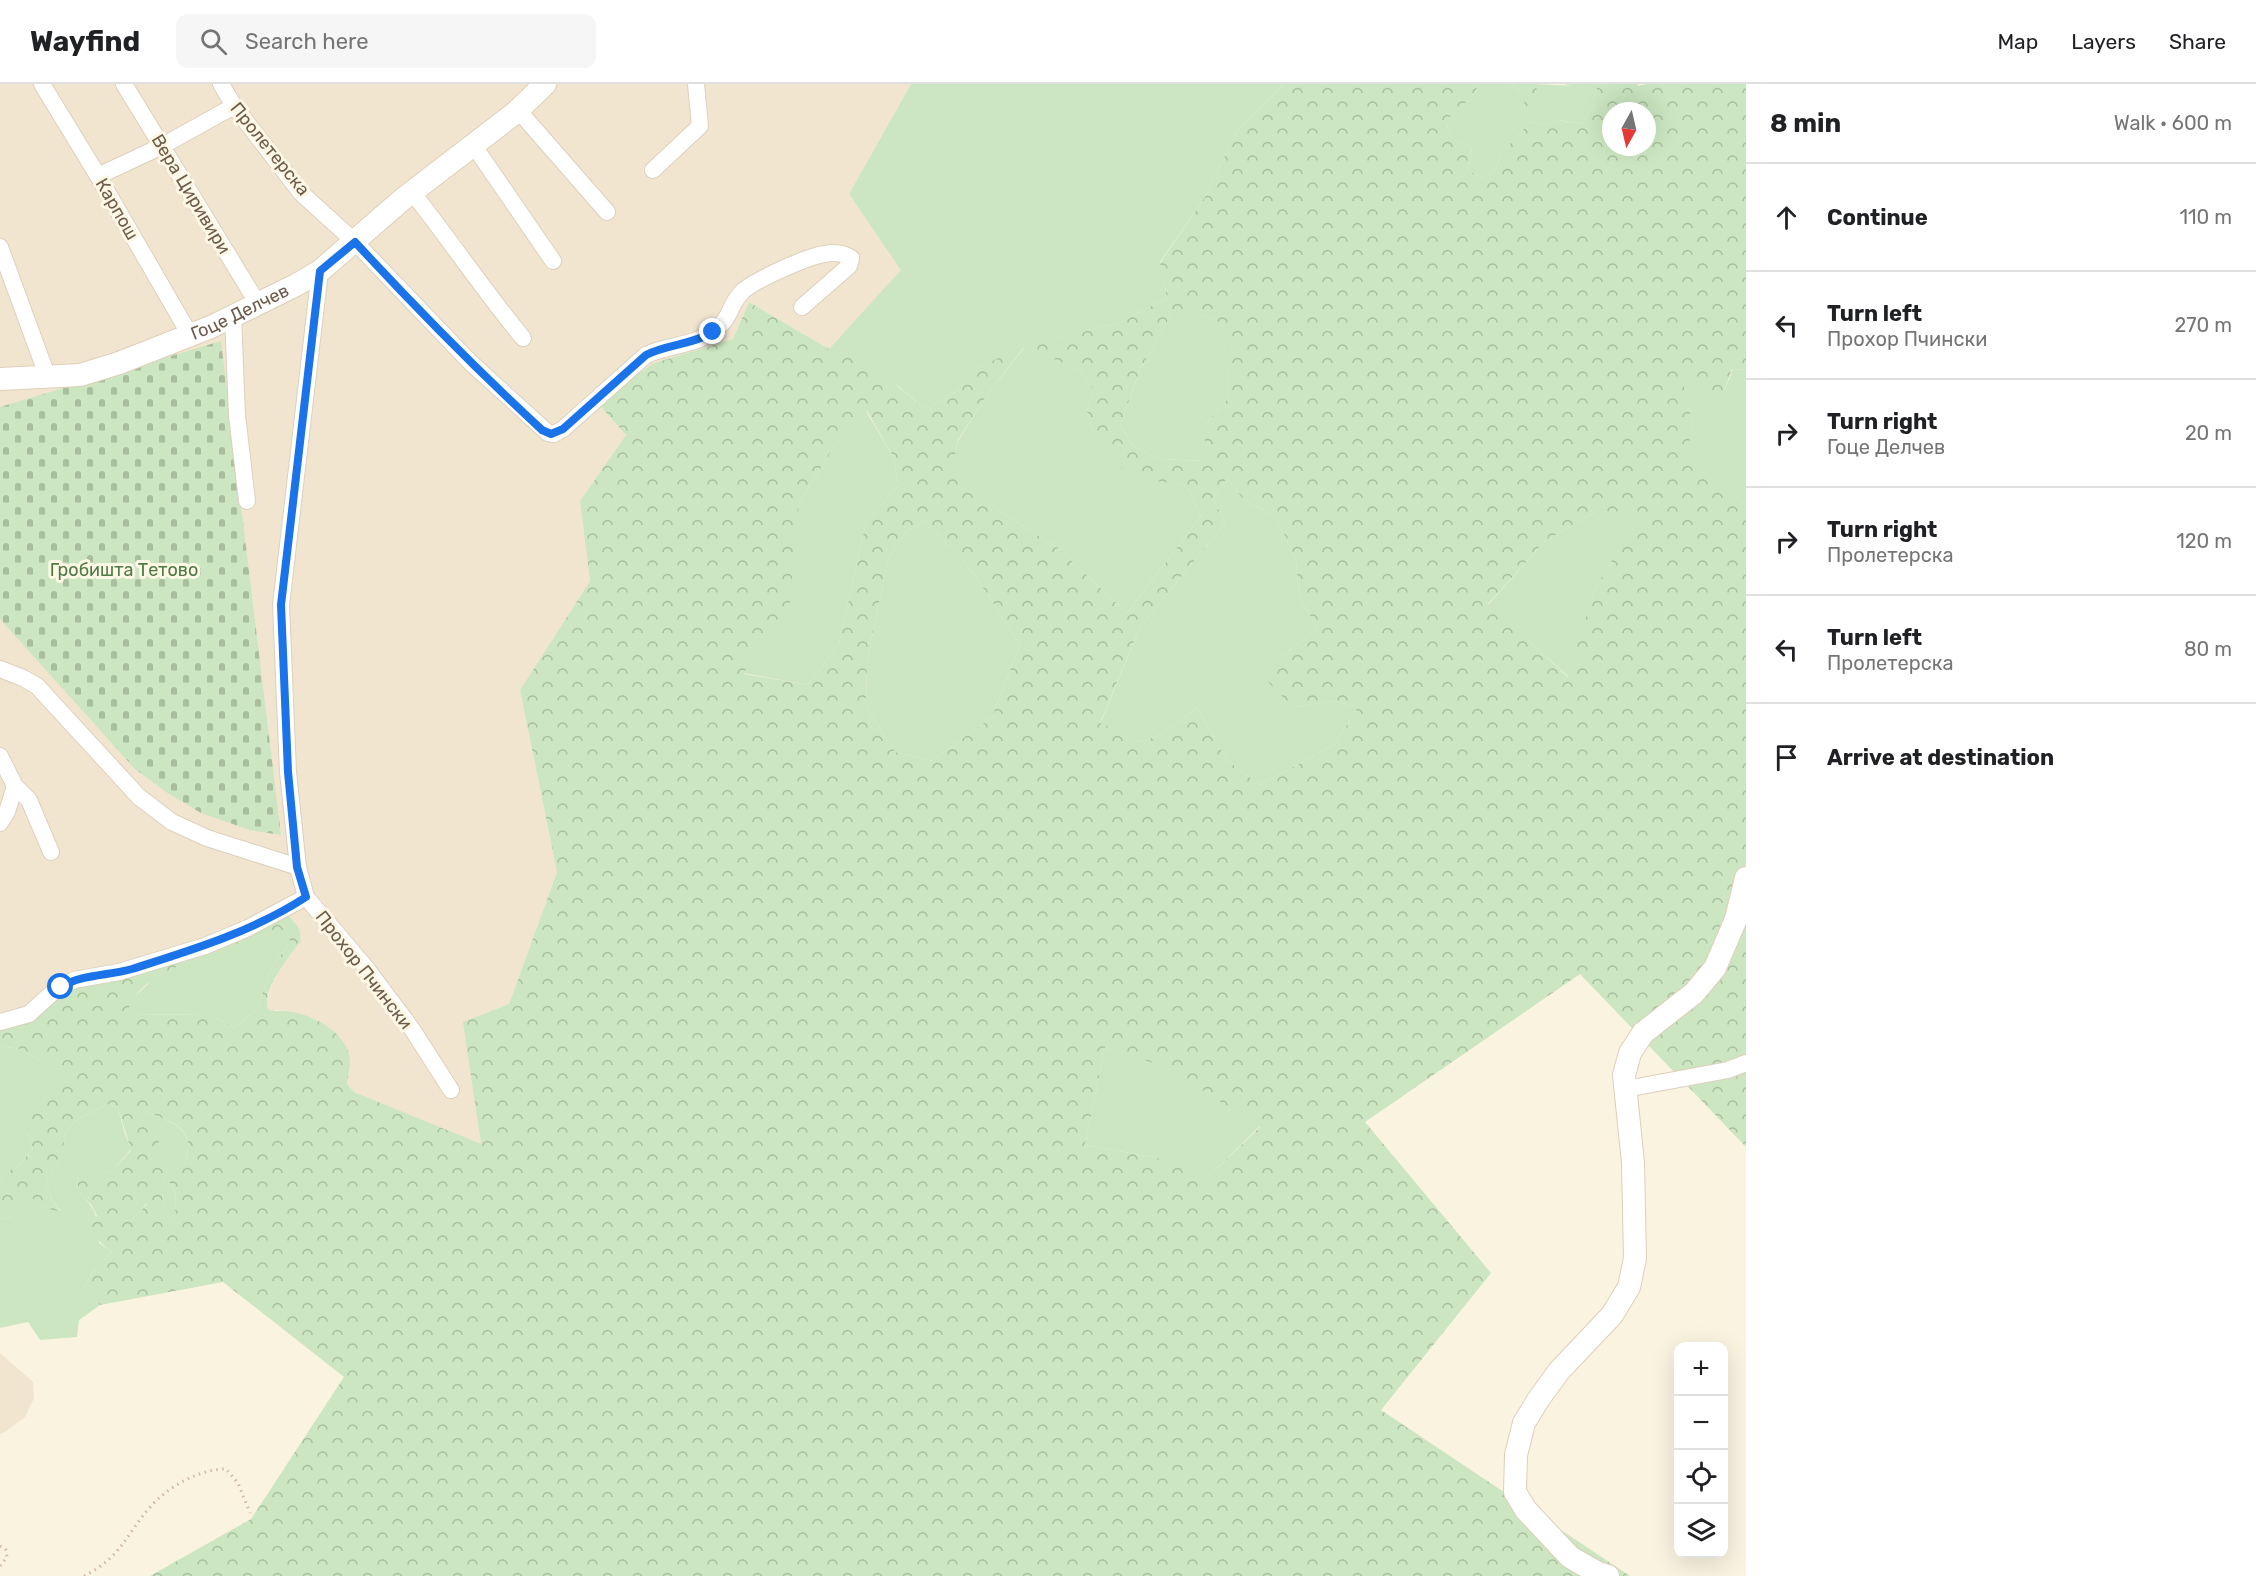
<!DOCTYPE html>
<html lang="en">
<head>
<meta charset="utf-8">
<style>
  :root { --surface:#fff; --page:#f6f6f6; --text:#202124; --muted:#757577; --line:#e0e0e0 }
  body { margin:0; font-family:Rubik,sans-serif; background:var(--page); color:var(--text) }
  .controls { position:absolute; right:18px; bottom:18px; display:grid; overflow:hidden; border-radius:12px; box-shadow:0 6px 24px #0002 }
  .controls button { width:54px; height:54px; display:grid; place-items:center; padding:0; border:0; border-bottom:2px solid var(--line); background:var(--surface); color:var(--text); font:30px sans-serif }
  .compass { position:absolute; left:1602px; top:18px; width:54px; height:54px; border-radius:50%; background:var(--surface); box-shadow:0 6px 24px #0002; rotate:188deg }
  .stop { position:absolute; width:18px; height:18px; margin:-14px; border:4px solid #1a73e8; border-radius:50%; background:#fff }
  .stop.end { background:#1a73e8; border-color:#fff; box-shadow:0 2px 6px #0008 }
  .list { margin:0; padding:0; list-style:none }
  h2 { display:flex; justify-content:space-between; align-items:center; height:78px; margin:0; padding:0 24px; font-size:26px }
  h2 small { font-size:20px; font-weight:400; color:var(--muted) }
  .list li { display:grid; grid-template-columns:39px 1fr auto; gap:18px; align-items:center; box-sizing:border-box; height:108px; padding:0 24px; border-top:2px solid var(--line) }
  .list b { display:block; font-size:22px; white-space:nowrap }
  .list p { margin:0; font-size:20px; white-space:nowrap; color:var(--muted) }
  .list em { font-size:20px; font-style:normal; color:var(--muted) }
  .icon { flex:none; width:33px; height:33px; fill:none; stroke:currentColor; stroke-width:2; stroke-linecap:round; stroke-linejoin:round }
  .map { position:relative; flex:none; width:1746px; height:1492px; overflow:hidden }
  header { display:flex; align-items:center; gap:36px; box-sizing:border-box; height:84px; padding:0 30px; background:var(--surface); border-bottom:2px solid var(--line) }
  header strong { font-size:28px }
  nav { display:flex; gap:33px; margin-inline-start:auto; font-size:21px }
  .search { width:420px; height:54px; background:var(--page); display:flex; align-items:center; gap:15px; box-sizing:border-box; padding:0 21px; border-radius:12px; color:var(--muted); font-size:22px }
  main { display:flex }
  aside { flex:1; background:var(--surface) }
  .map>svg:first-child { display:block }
</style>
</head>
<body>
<header>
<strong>Wayfind</strong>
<div class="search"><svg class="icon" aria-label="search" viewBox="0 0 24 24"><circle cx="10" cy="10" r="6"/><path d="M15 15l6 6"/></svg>Search here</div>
<nav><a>Map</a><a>Layers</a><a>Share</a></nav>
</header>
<main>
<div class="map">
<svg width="1746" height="1492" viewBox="0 0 1746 1492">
  <defs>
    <pattern id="forest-crowns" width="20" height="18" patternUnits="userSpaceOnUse" patternTransform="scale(1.5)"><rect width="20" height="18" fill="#cbe6c1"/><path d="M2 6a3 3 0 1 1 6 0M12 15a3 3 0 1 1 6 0" fill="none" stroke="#a9bd9f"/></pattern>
    <pattern id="cemetery-stones" width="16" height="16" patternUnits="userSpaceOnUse" patternTransform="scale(1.5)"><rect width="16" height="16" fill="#cbe6c1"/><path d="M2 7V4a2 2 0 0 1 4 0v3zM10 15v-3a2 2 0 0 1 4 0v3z" fill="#a9bd9f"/></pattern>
  </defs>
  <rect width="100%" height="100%" fill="#faf3e0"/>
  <path fill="#f1e5d0" d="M0,0h911l-62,110 53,76 -73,79 -80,-47 -16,37 -79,24 -28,72 -46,66 10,80 -70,109 37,182 -48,132 -45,18 17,123 -127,-53 -7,-8 2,-12 -59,-61 -21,-1 -2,-8 3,-12 10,-22 20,-26 -300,80z
    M0,1269l33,29 1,16 -9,19 -20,15 -5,2z"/>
  <path fill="#cbe6c1" d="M911,0h373l-47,47 -32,66 -45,65 7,36 -48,25 -93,23 55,25 12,19 -6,21 3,14 38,51 58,9 15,31 -74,97 -69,-65 -57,-36 -51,-39 8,-32 29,-46 37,-47 -43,18 -24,25 -32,18 -27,-23 -69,-37 72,-79 -52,-76z
    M1479,0h33l8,8 16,-6v-2l61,3 -5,20 -10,17 -24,-4 -13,5 -9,-3 -7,1 -28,31 -7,19 -13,4 -14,-7 5,-21 -19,-10 -6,-9c2,-16 7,-24 23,-29z
    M1171,231h31l26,10 1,73 -24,26v37l-45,-2 -27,-13 -13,-21 20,-55z
    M1679,285l41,32 13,-32 13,1v134l-60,-41 6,-42z
    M866,327l28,47 4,28 -32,36 -27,122 -31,41 -65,-12 9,-17 42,-109 5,-44 35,-56z
    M1227,394l17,22 32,17 20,43 3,36 19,33 -36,27 11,51 42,-6 23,6 -24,38 -74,40 -33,-25 -30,-52 -33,25 -22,9 -42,-18 40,-97 85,-104 -12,-25z
    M1597,427l45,1 -48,78 -25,87 -81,-72 56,-63z
    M925,436l48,52 47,73 -28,72 -60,44 -37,-9 -29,-45 1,-46 21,-102 17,-26z
    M278,845l9,2 3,11 -19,27 -14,40 -22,19 -23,-13 -86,-1 5,-14 21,-20 24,-14 56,-20 26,-12z
    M0,962l20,3 15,9 44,13 -22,18 -30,41 6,19 -14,16 -15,9 -4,6z
    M1105,963l63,20 92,59 -54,53 -48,-21 -73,-13z
    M107,1020l11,4 7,26 6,15 -17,20 -15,8 -22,-5 1,19c20,21 19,24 21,52l13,9 -19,20 -9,16 16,17 -21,15 -2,17 -37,3 -12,-18 -28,6v-109l11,-2 18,-23 13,13 19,4 -9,-11 -6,-17 5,-12 10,-12 5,-27 9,-11z
    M136,1025c16,6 49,13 52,33 1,7 -2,17 -3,25l-16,15c11,13 6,29 4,45l-9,-16 -2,-20 3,-16z
    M138,1112l9,7 -8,10 -10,8 -12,-2 5,-9z"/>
  <path fill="url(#forest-crowns)" fill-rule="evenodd" d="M1284,0h195l-9,17c-15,5 -21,13 -23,29l6,9 19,10 -5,21 14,7 13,-4 7,-19 28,-31 7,-1 9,3 12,-5 25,4 10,-17 5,-20h-21l-13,-3h76l-2,2 10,-2h99v286l-14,-1 -12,33 -40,-32 12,51 -5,42 59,41v643l-166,-173 -215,148 126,151 -110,137 249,166h-1480l101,-57 93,-142 -121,-95 -123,23 -16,-17 9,-16 19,-20c-14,-10 -19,-17 -22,-33l7,-3 -5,-10 -14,-15 -1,-20c32,8 34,2 54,-21l-13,-42 -11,-4 -32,17 -9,11 -5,27 -10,12 -5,12 6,17 9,12 -19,-5 -13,-12 -18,22 -11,2v-39l4,-6 15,-9 14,-16 -6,-19 5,-23 46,-35 -43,-14 -15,-9 -20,-3v-24l52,-29 231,-82c9,9 20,16 17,31 -10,13 -41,51 -31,68 8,2 16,0 24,2 22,4 55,22 57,48 0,8 -2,16 -3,24l7,8 127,52 -18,-122 46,-18 48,-132 -37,-182 70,-109 -10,-80 46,-66 -29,-33 57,-39 79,-24 16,-37 80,47 44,17 52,43 32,-18 24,-25 44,-20 94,-23 48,-25 -7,-35 45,-66 32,-66zM1611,27h36v36h-36zM1171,231h31l25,10 2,73 -24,26v37l-45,-2 -27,-13 -13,-21 20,-55zM1025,262l56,25 12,19 -6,21 3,14 38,52 58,8 15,31 -74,97 -69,-65 -57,-36 -50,-39 7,-33 29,-45zM867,327l27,47 4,28 -32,36 -27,122 -31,41 -64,-11 8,-18 38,-54 9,-99 35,-56zM1227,394l17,22 32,17 20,43 3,36 19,33 -36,27 -14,26 25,25 42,-6 23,6 -24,38 -74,40 -33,-25 -30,-52 -33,25 -22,9 -42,-19 40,-96 85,-104 -12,-25zM1597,427l44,2 -47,77 -26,87 -80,-73 56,-62zM925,436l48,52 47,73 -28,72 -60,44 -37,-9 -29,-45 1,-46 21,-102 17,-26zM278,845l9,2 3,11 -19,27 -14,40 -22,19 -23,-13 -85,-1c9,-40 69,-54 102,-67 17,-6 32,-13 49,-18zM1105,963l63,21 92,59 -53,51 -49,-20 -73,-13zM137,1026c16,5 49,12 51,32 1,8 -2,17 -3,24l-16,16c11,12 6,28 4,44 -13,-19 -14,-40 -3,-61l-18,-37zM138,1112l9,8 -8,9 -10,8 -11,-2 4,-9z
    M1512,0h24l2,18 -12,5 -6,-15z"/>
  <path fill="url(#cemetery-stones)" d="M221,257l60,494 -31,-5 -49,-17 -35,-21 -31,-23 -135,-150v-212z"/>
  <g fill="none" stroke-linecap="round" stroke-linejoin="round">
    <defs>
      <path id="street" d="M42,0l56,92 92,159
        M124,0l134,220
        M221,0l13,22 67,87 54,49 115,120 78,71 6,1 9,-5 83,-74c21,-10 46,-9 65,-22 21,-14 17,-26 30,-40 11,-12 67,-37 84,-39 9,-2 18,-1 26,4l-2,8 -47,41
        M518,26l89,102
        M474,62l79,115
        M653,86l47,-44 -4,-42
        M98,92l64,-30 72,-40
        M412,108c38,48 72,99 111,146
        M0,163l48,131
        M320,187l-39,334 7,167 10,95 8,30 61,72 45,60 39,61
        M233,232l4,99 10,86
        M0,585l23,9 14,8 102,111 33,25 35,16 91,29
        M0,672l15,30 14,14 22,52
        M0,739l7,-11 8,-26
        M0,938l29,-8 23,-21 22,-13 45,-8 86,-26 43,-18 58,-31
        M1626,1005l102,-19 18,-7"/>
      <g id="secondary">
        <path id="s1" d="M0,295l80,-4 39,-12 92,-36 85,-42 24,-14 83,-72 112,-86 30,-29"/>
        <path d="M1608,1492l-10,-3 -28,-16 -44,-47 -11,-18 1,-37 8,-32 14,-23 21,-29 53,-56 17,-28 6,-29 -2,-95 -9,-88 6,-22 13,-20 51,-40 21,-25 21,-49 10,-41"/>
      </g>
    </defs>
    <use href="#street" stroke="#ddd0bd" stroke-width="18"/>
    <use href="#secondary" stroke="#dfcfb9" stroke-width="24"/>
    <path stroke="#d1b89e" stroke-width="3" stroke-dasharray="1.5 4.5" stroke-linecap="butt" d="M0,1462l6,4 1,7 -7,9
      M84,1492c39,-20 41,-41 67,-70 18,-20 49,-37 75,-37l12,14 12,30"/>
    <use href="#street" stroke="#fff" stroke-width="16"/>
    <use href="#secondary" stroke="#fff" stroke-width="22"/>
  </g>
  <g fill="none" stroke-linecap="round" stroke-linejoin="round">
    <path stroke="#1a73e8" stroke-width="8" d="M61,903c21,-13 47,-11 71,-18 60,-19 120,-37 174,-72l-9,-30 -9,-95 -7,-167 39,-334 35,-29c60,65 122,128 187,188l9,4 12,-5 83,-74c21,-11 46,-10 67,-23"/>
  </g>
  <g text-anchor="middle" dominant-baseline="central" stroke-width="6" stroke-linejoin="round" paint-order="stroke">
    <g font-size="18" fill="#6f5b4a" stroke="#fdf7e6">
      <text transform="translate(270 65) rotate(51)">Пролетерска</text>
      <text transform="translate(191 110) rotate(59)">Вера Циривири</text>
      <text transform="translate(117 125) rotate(60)">Карпош</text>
      <text stroke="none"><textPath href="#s1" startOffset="252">Гоце Делчев</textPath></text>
      <text transform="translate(364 886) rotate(52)">Прохор Пчински</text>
    </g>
    <g font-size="18" fill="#4f7a46" stroke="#fdf7e6">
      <text x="124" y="486">Гробишта Тетово</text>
    </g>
  </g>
</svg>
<div class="controls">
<button>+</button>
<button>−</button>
<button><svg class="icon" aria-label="locate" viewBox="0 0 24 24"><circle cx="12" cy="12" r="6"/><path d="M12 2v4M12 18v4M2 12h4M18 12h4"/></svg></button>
<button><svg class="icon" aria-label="layers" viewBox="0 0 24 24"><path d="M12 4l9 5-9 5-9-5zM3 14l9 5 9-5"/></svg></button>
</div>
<svg class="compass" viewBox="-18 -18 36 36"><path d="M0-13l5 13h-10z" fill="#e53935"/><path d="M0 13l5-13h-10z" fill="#757577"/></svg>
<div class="stop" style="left:61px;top:903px"></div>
<div class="stop end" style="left:713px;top:248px"></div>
</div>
<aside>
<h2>8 min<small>Walk · 600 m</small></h2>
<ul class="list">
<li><svg class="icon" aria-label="ahead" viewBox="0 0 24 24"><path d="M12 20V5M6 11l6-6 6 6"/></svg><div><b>Continue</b></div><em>110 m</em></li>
<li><svg class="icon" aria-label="left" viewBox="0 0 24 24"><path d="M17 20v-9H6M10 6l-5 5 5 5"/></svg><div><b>Turn left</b><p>Прохор Пчински</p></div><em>270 m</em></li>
<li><svg class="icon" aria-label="right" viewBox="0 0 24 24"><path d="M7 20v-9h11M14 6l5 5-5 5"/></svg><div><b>Turn right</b><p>Гоце Делчев</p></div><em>20 m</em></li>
<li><svg class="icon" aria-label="right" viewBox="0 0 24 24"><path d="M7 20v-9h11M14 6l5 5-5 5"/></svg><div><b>Turn right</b><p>Пролетерска</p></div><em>120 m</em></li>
<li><svg class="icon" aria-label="left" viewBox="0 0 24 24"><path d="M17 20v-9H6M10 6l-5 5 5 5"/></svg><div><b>Turn left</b><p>Пролетерска</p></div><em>80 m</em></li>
<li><svg class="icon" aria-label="arrive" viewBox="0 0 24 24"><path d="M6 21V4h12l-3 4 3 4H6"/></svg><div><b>Arrive at destination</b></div></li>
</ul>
</aside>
</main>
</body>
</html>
